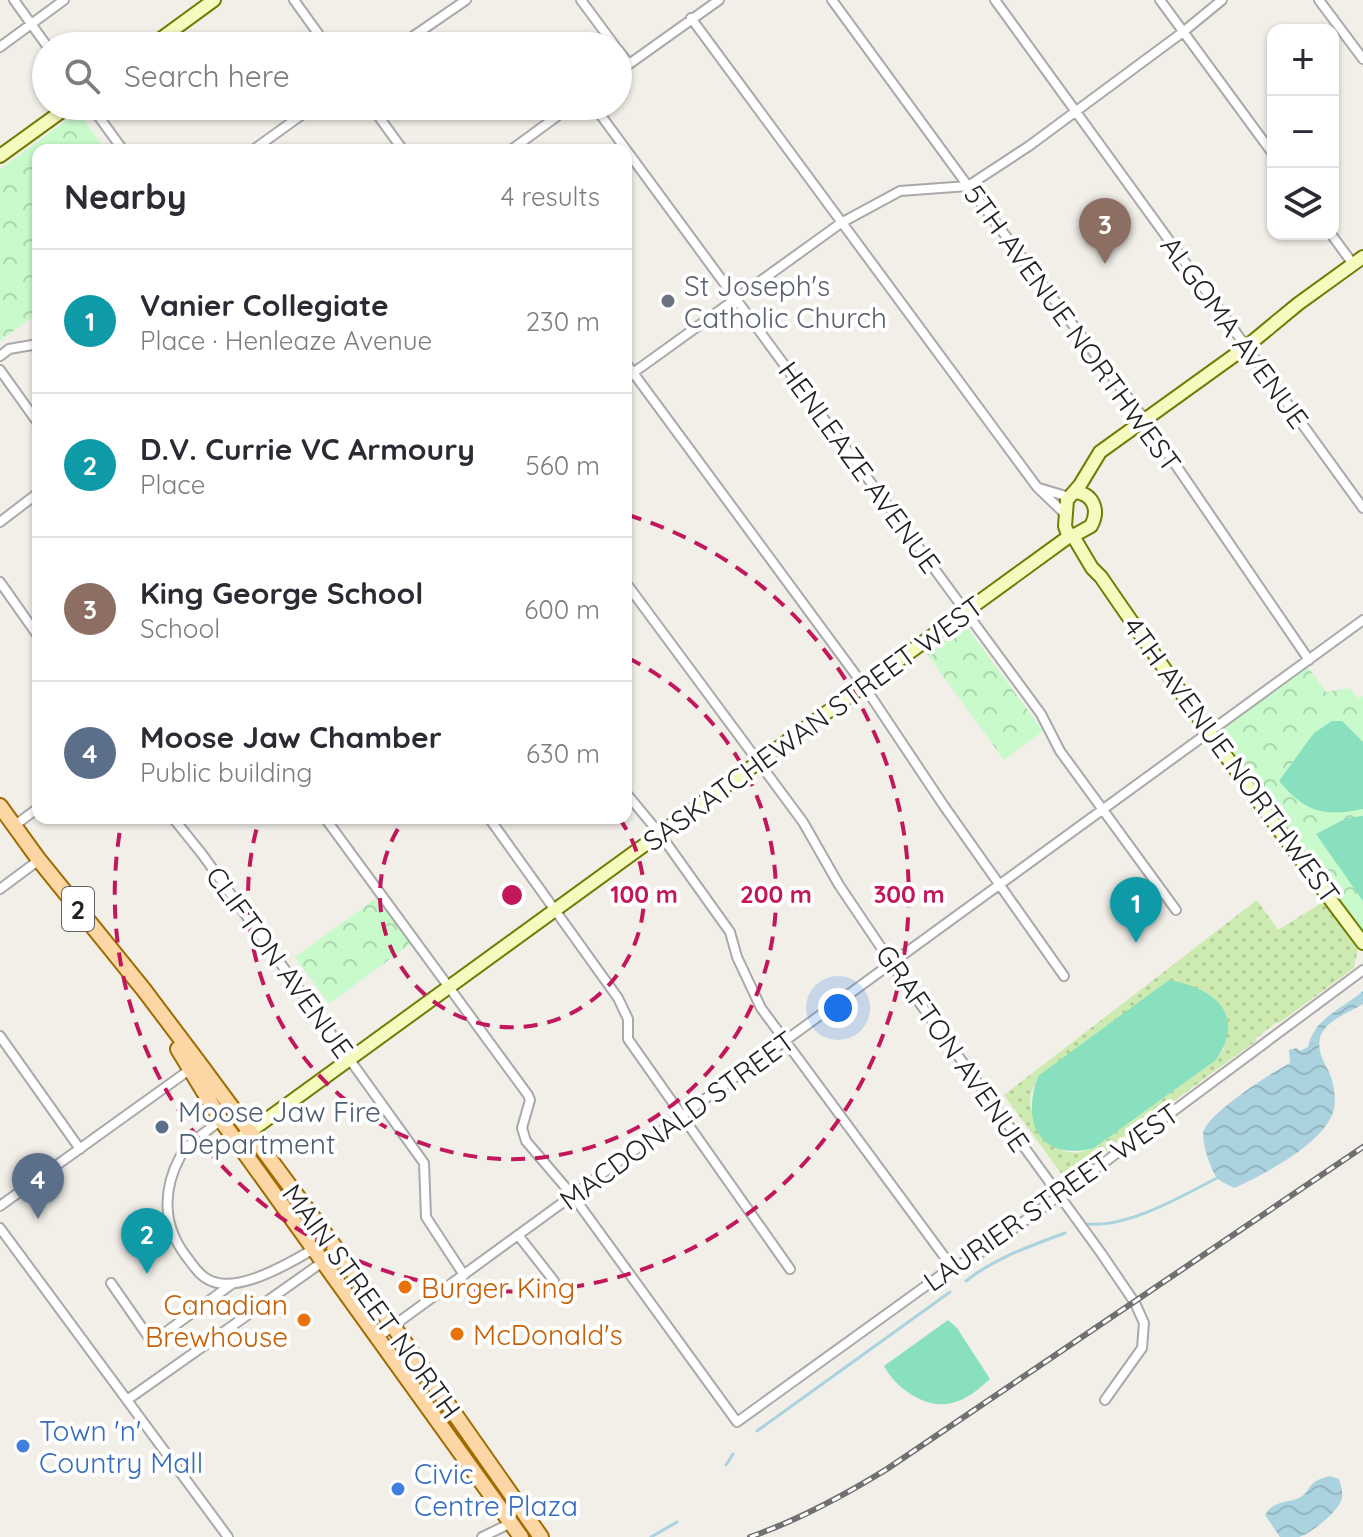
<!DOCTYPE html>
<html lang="en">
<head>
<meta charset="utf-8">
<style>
  :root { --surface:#fff; --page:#f2f2f3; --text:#2b2b33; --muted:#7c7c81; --line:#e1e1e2; --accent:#0b8043 }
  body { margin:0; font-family:Quicksand,sans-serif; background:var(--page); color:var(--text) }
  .controls { position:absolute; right:24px; top:24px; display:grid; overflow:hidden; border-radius:16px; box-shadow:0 2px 6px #0004 }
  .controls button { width:72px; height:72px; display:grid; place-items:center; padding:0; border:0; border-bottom:2px solid var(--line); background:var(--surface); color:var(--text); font:40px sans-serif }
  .you { position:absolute; left:838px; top:1008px; width:28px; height:28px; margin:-20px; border:6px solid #fff; border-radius:50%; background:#1a73e8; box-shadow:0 0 0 12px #1a73e833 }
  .badge { display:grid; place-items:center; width:52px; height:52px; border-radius:50%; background:var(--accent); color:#fff; font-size:26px; font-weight:700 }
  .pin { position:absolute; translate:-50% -66px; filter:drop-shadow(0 2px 4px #0008) }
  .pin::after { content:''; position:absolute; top:42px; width:28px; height:24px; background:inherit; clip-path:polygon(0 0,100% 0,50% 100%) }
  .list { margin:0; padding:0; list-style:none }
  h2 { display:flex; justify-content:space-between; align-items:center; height:104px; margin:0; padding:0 32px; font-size:34px }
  h2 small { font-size:26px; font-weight:400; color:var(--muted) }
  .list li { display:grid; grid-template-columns:52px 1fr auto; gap:24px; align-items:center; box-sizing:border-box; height:144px; padding:0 32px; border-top:2px solid var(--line) }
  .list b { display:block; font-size:30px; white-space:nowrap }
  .list p { margin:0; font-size:26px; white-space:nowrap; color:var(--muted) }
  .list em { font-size:26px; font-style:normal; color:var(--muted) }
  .icon { flex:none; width:44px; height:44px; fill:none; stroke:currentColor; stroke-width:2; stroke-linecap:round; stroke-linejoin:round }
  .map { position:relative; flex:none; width:1363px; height:1537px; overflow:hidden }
  .search { position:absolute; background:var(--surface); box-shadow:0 2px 6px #0004; left:32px; top:32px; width:600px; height:88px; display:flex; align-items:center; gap:20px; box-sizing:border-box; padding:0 28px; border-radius:44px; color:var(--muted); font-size:30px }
  .panel { position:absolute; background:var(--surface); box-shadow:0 2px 6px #0004; left:32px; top:144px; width:600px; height:680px; border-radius:16px }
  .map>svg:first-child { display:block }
</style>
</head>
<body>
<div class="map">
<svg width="1363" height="1537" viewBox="0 0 1363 1537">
  <defs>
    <pattern id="grass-dots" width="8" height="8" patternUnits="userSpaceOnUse" patternTransform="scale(2)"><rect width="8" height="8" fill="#cdebb0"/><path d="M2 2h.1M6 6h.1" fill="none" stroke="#b0c997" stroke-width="1.8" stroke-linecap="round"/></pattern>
    <pattern id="park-crowns" width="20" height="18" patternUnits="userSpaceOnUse" patternTransform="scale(2)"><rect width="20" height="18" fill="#c8facc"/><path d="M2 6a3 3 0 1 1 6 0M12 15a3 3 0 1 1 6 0" fill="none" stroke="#acd6af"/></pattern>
    <pattern id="water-waves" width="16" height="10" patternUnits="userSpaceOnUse" patternTransform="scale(2)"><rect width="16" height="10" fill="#aad3df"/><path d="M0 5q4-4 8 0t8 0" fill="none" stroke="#92b5bf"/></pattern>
  </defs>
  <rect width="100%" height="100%" fill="#f2efe9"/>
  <path fill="url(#grass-dots)" fill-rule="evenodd" d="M1257,900l21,30 45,-28 35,47 -4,19 -75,55 -2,-1 -22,17 1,2 -190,139 -62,-85zM1224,1048l-8,12 -122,88 -17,5 -14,-2 -33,-44 1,-14 7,-17z"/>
  <path fill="url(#park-crowns)" d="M78,112l28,38h-68v163l-38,28v-172z
    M966,626l77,105 -39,29 -77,-106z
    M1307,666l19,26 24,-4 9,11 4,-3v242l-148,-205z
    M379,896l34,46 -84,62 -34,-47z"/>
  <path fill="#88e0be" d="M1332,721h10l21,21v67c-39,8 -58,3 -84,-28l35,-48z
    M1363,816v85l-47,-67 31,-16z
    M1169,980c45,8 78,34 47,80l-122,88c-55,14 -73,-26 -56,-72z
    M948,1320l9,8 33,51c-11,10 -24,21 -38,24 -27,7 -57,-16 -68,-37z"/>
  <path fill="url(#water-waves)" d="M1363,991v13c-13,8 -39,17 -43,34 -4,19 10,29 13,46 2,9 3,22 -1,31 -13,31 -69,60 -98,73 -5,-3 -13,-6 -17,-10 -6,-8 -17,-39 -13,-48 8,-19 67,-57 86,-67l-1,-13 8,-2 3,3 8,-4c6,-29 34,-38 55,-56z
    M1330,1476l9,3c2,6 4,13 3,19 -2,12 -31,36 -43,39 -6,0 -13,0 -19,0l-15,-22c9,-15 20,-11 34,-17 13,-6 5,-16 31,-22z"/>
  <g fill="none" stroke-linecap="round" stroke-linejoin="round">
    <path stroke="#aad3df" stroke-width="3" d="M1087,1224c41,4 95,-28 130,-46
      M966,1281c29,-23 64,-35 99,-48
      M757,1431l193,-139
      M726,1465l7,-11
      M651,1537l26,-15"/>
    <defs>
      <path id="street" d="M14,0l33,46
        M294,0l33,46
        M581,0l34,46
        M832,0l136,186 177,234 164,240
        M995,0l368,508
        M1160,0l113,154
        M1319,0l44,59
        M691,18l346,469 27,26
        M399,46l67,-46
        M0,47l64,-47
        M618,50l11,14
        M618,72l101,-72
        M91,106l32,44
        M371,106l32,44
        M594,106l447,608 19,37 116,159
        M253,150l61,-44
        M511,150l60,-44
        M1331,234l22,30
        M0,356l9,-7 29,-5
        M626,363l238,323 80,120 120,170
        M0,370l38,53
        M626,378l215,-155 59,-32 68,-5 61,-40 154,-114 39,-32
        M1039,488l30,9
        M0,522l38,-29
        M0,582l38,54
        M626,583l177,239 36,63 64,95 198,273 34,50 9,20 -2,25 -37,52
        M626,793l34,41 70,98 7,25 24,51 191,259
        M173,818l29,36 222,309 2,54 38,58
        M325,818l203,277 2,5 -8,28 4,13 47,55 164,226 215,-155 18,-7 89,-64 304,-226
        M489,818l129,180 10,21v20l162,230
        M14,826l24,-18
        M0,889l39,-29
        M0,1036l80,113
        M221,1120c-13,11 -33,22 -41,37 -18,34 -17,69 6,99 9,12 16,24 32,27 28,6 74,-21 97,-35
        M0,1206l192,-138
        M0,1228l228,309
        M518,1235l36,46
        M111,1283l41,59 80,-58
        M378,1337l985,-717
        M127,1400l197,-139
        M482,1537l29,-14"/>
      <path id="secondary" d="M151,46l63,-46
        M0,156l69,-50
        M1074,492c19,1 26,18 17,34l-18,10 -6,-4 -2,-6 2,-26 13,-15 20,-33 146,-105 52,-43 65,-47
        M1073,536l19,32 9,9c85,124 171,246 262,366
        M237,1141l834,-606"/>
      <path id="primary" d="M0,806l39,54 105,130 55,73 194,263 148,211
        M178,1049l43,71 300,417"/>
    </defs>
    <use href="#street" stroke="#a9a9a9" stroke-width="12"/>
    <use href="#secondary" stroke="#707d05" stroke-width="16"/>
    <use href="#primary" stroke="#a06b00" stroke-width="18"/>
    <use href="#street" stroke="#fff" stroke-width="8"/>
    <use href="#secondary" stroke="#f7fabf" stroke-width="12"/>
    <use href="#primary" stroke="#fcd6a4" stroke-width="14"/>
    <defs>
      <path id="rail" d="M750,1537c49,-17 93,-41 137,-68l476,-322"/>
    </defs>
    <use href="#rail" stroke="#707070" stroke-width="6"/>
    <use href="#rail" stroke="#fff" stroke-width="3" stroke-dasharray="9" stroke-linecap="butt"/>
  </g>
  <g fill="none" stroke="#c2185b" stroke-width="4" stroke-dasharray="14 10">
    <path d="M619 818A132 132 0 1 1 405 818"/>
    <path d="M628 658A264 264 0 1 1 259 820"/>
    <path d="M628 515A397 397 0 1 1 122 819"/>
  </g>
  <circle fill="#6b7280" stroke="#fff" stroke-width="3" cx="668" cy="301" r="8"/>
  <circle fill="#5c6f8a" stroke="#fff" stroke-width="3" cx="162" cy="1127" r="8"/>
  <g fill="#e8710a" stroke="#fff" stroke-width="3">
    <circle cx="405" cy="1287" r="8"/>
    <circle cx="304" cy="1320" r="8"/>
    <circle cx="457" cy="1334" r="8"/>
  </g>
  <g fill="#3f7fe0" stroke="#fff" stroke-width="3">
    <circle cx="23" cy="1446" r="8"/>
    <circle cx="398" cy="1489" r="8"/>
  </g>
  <g text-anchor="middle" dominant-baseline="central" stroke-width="8" stroke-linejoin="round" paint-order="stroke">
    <rect fill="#fff" stroke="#646464" stroke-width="2" x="62" y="887" width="32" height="44" rx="6"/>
    <g font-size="26" font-weight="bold" fill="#222">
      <text x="78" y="909">2</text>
    </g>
    <g font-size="28" fill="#5b616d" stroke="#fff" text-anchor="start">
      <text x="684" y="285">St Joseph's<tspan x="684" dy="32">Catholic Church</tspan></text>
    </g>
    <g font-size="28" fill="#222" stroke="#fff">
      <text transform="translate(1073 328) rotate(54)">5TH AVENUE NORTHWEST</text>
      <text transform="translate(1235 332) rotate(54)">ALGOMA AVENUE</text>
      <text transform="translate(860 467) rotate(54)">HENLEAZE AVENUE</text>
      <text transform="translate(813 723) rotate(-36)">SASKATCHEWAN STREET WEST</text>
      <text transform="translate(1232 760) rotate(54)">4TH AVENUE NORTHWEST</text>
      <text transform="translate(280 962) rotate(54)">CLIFTON AVENUE</text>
      <text transform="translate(953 1048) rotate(55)">GRAFTON AVENUE</text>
      <text transform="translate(677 1120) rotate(-36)">MACDONALD STREET</text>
      <text transform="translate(1051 1197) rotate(-35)">LAURIER STREET WEST</text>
      <text transform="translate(372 1301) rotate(54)">MAIN STREET NORTH</text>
    </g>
    <g font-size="28" fill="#4e5e75" stroke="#fff" text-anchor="start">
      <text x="178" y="1111">Moose Jaw Fire<tspan x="178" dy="32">Department</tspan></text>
    </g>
    <g font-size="28" fill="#c56008" stroke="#fff" text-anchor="start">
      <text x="421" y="1287">Burger King</text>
      <text x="288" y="1304" text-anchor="end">Canadian<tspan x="288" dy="32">Brewhouse</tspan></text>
      <text x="473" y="1334">McDonald's</text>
    </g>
    <g font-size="28" fill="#366cbe" stroke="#fff" text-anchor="start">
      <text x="39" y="1430">Town 'n'<tspan x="39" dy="32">Country Mall</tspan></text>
      <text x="414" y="1473">Civic<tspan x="414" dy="32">Centre Plaza</tspan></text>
    </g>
  </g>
  <circle cx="512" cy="895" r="12" fill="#c2185b" stroke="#fff" stroke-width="4"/>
  <g font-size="24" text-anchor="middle" font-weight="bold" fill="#c2185b" stroke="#fff" stroke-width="8" stroke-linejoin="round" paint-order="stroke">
    <text x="644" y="903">100 m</text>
    <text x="776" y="903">200 m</text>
    <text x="909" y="903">300 m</text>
  </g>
</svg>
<div class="controls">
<button>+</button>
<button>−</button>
<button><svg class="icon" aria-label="layers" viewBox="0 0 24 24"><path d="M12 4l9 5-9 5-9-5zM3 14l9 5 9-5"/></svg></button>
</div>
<div class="you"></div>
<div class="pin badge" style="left:1136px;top:943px;background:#0f9aa8">1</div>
<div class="pin badge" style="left:147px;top:1274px;background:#0f9aa8">2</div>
<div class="pin badge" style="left:1105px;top:264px;background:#8d6e63">3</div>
<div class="pin badge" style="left:38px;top:1219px;background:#5c6f8a">4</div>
<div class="search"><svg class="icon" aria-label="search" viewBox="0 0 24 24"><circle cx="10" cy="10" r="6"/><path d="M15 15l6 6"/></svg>Search here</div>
<section class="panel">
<h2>Nearby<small>4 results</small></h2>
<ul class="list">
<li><span class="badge" style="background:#0f9aa8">1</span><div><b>Vanier Collegiate</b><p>Place · Henleaze Avenue</p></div><em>230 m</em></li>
<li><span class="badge" style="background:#0f9aa8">2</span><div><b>D.V. Currie VC Armoury</b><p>Place</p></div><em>560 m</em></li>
<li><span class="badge" style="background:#8d6e63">3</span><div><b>King George School</b><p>School</p></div><em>600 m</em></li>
<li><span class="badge" style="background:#5c6f8a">4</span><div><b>Moose Jaw Chamber</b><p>Public building</p></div><em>630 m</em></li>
</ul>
</section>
</div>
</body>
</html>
